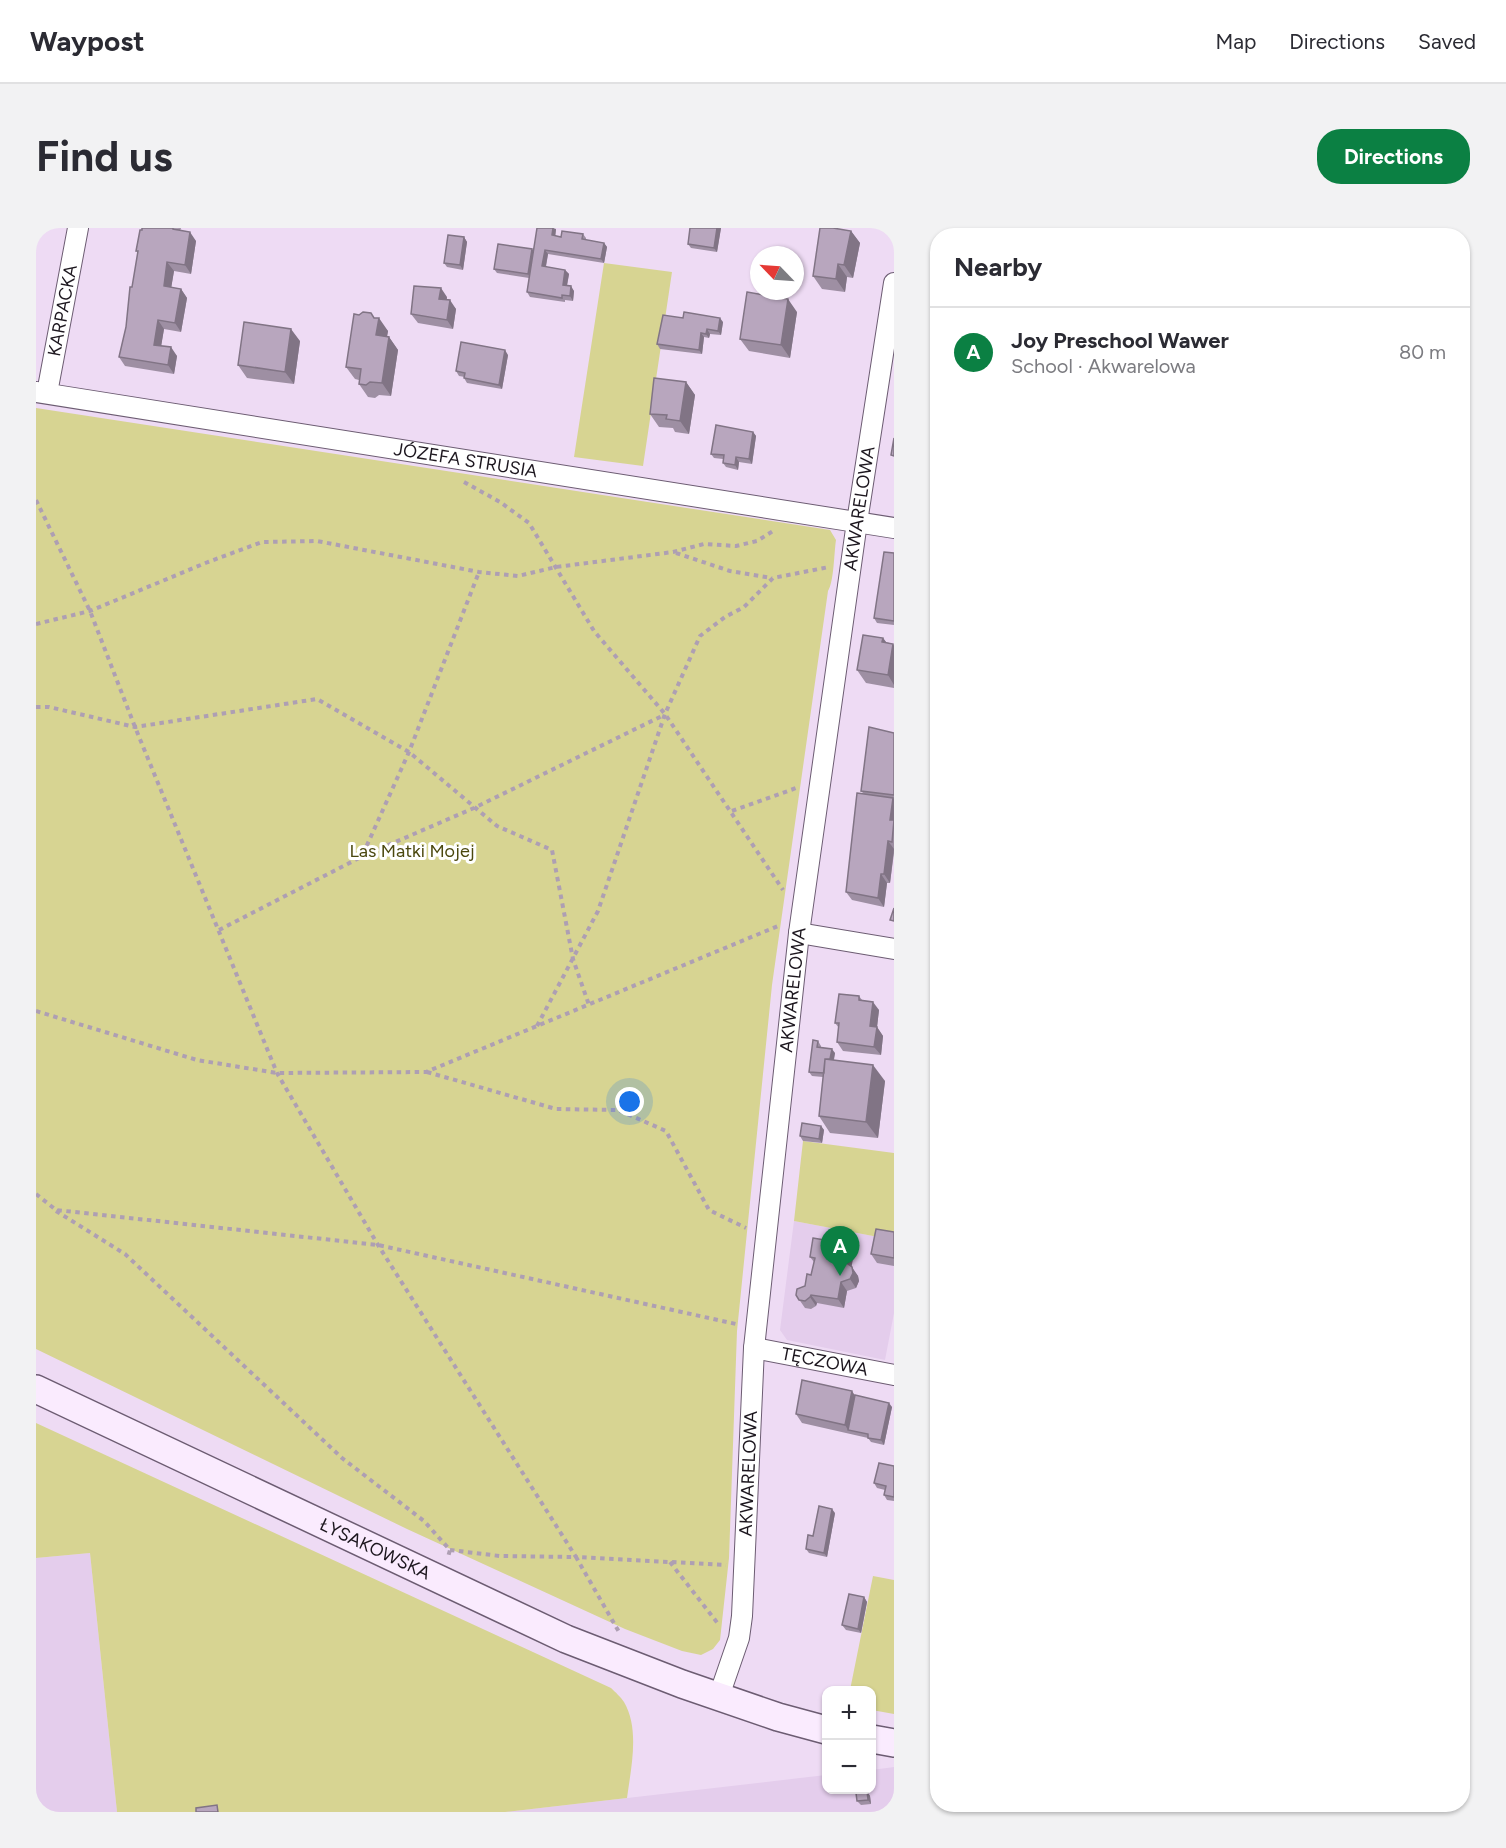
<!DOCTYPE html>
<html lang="en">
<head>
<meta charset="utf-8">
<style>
  :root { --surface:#fff; --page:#f2f2f3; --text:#2b2b33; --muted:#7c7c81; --line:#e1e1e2; --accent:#0b8043 }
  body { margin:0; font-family:Figtree,sans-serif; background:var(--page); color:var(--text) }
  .controls { position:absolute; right:18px; bottom:18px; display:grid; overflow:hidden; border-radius:12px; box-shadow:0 2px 4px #0004 }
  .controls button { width:54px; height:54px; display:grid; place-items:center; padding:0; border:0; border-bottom:2px solid var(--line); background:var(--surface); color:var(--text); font:30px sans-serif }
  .compass { position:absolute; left:714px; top:18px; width:54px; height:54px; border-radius:50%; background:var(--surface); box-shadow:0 2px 4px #0004; rotate:295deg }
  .you { position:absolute; left:594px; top:874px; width:21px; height:21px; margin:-15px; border:4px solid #fff; border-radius:50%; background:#1a73e8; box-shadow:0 0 0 9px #1a73e833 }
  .badge { display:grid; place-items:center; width:39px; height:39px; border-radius:50%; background:var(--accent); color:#fff; font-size:20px; font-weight:700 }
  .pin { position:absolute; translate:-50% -50px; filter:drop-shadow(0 2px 3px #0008) }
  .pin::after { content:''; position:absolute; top:32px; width:21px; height:18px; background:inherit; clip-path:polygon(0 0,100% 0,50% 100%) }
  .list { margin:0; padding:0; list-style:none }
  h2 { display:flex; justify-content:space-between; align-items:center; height:78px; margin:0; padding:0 24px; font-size:26px }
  h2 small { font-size:20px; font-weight:400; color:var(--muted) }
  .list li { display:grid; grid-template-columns:39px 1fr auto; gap:18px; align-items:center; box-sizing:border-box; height:90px; padding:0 24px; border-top:2px solid var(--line) }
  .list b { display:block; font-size:22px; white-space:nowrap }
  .list p { margin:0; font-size:20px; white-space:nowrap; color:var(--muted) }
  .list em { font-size:20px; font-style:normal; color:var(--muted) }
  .map { position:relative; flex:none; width:858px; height:1584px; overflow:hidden; border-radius:24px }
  header { display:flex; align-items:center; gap:36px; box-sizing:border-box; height:84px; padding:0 30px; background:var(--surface); border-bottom:2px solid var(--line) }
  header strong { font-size:28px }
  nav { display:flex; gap:33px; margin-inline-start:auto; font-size:21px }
  .intro { display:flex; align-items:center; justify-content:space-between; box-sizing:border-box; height:144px; padding:0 36px }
  h1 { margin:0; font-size:42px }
  .button { padding:15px 27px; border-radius:24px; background:var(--accent); color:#fff; font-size:21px; font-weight:700 }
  main { display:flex; gap:36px; padding:0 36px }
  aside { flex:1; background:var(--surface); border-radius:24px; box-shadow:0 2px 4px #0004 }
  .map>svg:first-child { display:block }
</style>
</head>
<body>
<header>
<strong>Waypost</strong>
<nav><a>Map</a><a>Directions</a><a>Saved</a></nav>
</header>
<div class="intro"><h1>Find us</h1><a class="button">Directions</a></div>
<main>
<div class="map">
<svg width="858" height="1584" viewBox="0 0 858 1584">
  <rect width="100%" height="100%" fill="#eedbf4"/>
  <path fill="#e4cdec" d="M758,993l100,19v73l-9,47 -98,-20 -7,-10z
    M54,1325l27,259h-81v-254z
    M858,1539v45h-389l321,-37v15h46v-20z"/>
  <path fill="#d7d492" d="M568,35l68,9 -29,194 -69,-9z
    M0,180l794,122 6,10c-2,13 -2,42 -8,51l-56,394 -35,346 -8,227 -9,82 -7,9 -12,6 -19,-4 -57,-22 -218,-100 -371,-180z
    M767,913l91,12v87l-100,-19z
    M0,1195l575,265c4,4 10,9 13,14 16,27 7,66 3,96l-122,14h-388l-27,-259 -54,5z
    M837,1348l21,4v134l-22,-4v-20h-22z"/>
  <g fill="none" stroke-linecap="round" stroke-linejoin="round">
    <defs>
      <g id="street">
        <path id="s1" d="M0,164l858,136"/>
        <path id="s2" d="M11,165l31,-165"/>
        <path d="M763,705l95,16"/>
        <path id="s3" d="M718,1120l140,27"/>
        <path id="s4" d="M683,1468l20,-58 3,-22 12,-268 45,-415 58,-411 37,-239"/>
      </g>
      <g id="secondary">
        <path id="s5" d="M0,1161l530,250 116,45 96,33 48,13"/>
        <path d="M836,1511l22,4"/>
      </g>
    </defs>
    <use href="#street" stroke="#6c5c72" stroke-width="22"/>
    <use href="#secondary" stroke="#6c5c72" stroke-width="30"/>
    <path stroke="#ae9fb3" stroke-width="4" stroke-dasharray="4.5 4.5" stroke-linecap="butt" d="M428,254l36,20 29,21 65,108 71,83 118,176
      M0,272l54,111 45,116 142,346 101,172 198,312 150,8
      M640,325l54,18 42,7
      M0,396l54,-13 118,-49 54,-20 55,-1 162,31 39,4 38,-9 117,-15 31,-8 32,2 21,-5 16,-10
      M0,479h13l86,20 182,-28 92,53 88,74 55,24 21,109 16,46
      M696,583l67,-24
      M327,626l46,-102 70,-180
      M183,702l144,-74 111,-48 190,-93
      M0,783l161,49 80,13 149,-1 352,-146
      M501,798l61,-115 67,-197 35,-78 25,-19 19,-10 29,-29 56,-11
      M391,844l129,37 62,1 48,21 43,79 37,18
      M0,966l20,16 322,35 358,79
      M20,983l69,43 217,204 82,63 26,29 -2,7
      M414,1322l50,6 76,1 43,75
      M634,1334l49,63"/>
    <use href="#street" stroke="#fff" stroke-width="20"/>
    <use href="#secondary" stroke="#faebfe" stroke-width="27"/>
  </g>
  <path fill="#9e8fa3" d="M145,0l-1,3 16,10 -5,33 -17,-3 -3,17 10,1 6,9 -6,34 -17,-3 -3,17 16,10 -3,18 -49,-8 -6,-9 7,-30 12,-74 -2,-2 6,-21z
    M654,0h31l-4,24 -26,-4 -3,-4z
    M520,1l-1,7 6,1 22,-3 3,4v2l18,3 3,4 -3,16 -56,-9 -2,13 19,3 4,4 -2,12 7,5 -1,10 -8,-1v2l-35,-5 -3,-5 2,-14 -32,-5 -3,-4 39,-18z
    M815,3l9,12 -7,35 -6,-1 -2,15 -23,-3 -9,-13z
    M428,9l3,5 -4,28 -16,-3 -3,-4z
    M411,69v3l9,9 -3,20 -35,-6 -7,-9z
    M761,84l-7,46 -41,-7 -9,-12z
    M338,90l14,13 -1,5 2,1 9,13 -7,46 -12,-1 -4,3 -7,-1 -9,-13v-4l-4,-1 -9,-12z
    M647,90l40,4 -2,13 -11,-1 -1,4 -5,-1 -2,17 -42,-5 -3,-5z
    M264,113l-6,43 -47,-6 -9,-13z
    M472,127l-6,34 -35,-6 -3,-5 1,-1 -6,-1 -3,-5z
    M650,154l9,13 -6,39 -14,-2 -2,-4 -14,-1 -9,-13z
    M717,204l3,4 -4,28 -13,-2 -1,8 -12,-3 -3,-4v-4l-9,-1 -3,-4z
    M858,325v72l-17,-2 -3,-5z
    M847,410l3,4 7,2 1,2v42l-28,-5 -9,-13z
    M858,505v120l-4,30h-3l-3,24 -32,-7 -6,-8 18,-98 -3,-3z
    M823,768l3,4 17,10 -2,17 6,9 -2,19 -38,-4 -6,-9 2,-14 -4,-5z
    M782,813l3,5v2l14,5 -1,7 51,21 -7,57 -48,-5 -11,-17 4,-39 -11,-1 -3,-4z
    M785,898l3,4 -2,13 -19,-2 -3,-5z
    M858,1004v34l-17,-3 -6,-9z
    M818,1025l-3,14 7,9 1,5 -3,7 -9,3 -3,17 -27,-5 -1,3 -5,3 -6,-1 -9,-13 9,-9 6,-11 3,-13 -4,-5z
    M819,1167l37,12 -8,38 -13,-3 -3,-4 -66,-15 -6,-9z
    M858,1238v35l-7,-1 -3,-5 1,-5 -8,-2 -3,-5z
    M799,1285l-8,44 -18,-4 -3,-4 7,-13z
    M828,1369l3,5 -6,31 -15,-3 -4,-5z
    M831,1563l3,5 1,8 -10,1 -4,-4z"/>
  <path fill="#817485" d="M517,0l3,1 -1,10 -3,-4z
    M681,0h4l-4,24 -3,-4z
    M815,3l9,12 -7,35 -9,-13z
    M154,4l6,9 -5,33 -6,-9z
    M428,9l3,5 -4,28 -3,-5z
    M568,15l3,4 -3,16 -3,-4z
    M496,21l3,4 -4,26 -3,-5z
    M509,22l3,4 -3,16 -3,-4z
    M131,34l7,9 -4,24 -6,-9z
    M802,36l9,13 -2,15 -9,-13z
    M529,42l4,4 -3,16 -3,-5z
    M535,58l3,5 -1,10 -3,-5z
    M405,60l6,9 -2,10 -6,-8z
    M145,61l6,9 -6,34 -6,-9z
    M752,71l9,13 -7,46 -9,-13z
    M414,72l6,9 -3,20 -6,-9z
    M343,90l9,13 -3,17 -9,-13z
    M684,90l3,4 -2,13 -3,-4z
    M122,92l6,9 -4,24 -6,-8z
    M255,101l9,12 -6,43 -9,-12z
    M671,101l3,5 -1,4 -3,-4z
    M665,105l3,4 -2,17 -3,-4z
    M353,109l9,13 -7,46 -9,-13z
    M135,119l6,9 -3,18 -6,-9z
    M469,122l3,5 -6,34 -3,-4z
    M650,154l9,13 -6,39 -9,-13z
    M717,204l3,4 -4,28 -3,-5z
    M700,229l3,5 -1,8 -3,-5z
    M847,410l9,12 1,-6 1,2v39l-6,-10 -6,-33z
    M857,570l1,1v26l-4,-5z
    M852,613l6,8 -4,34 -6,-9z
    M845,646l6,9 -3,24 -6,-9z
    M837,774l6,8 -2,17 6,9 -2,19 -7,-8 -4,-21z
    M796,821l3,4 -5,25 -3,-4z
    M837,837l12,16 -7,57 -12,-16z
    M785,898l3,4 -2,13 -3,-4z
    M812,1016l6,9 -3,17 -6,-8z
    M816,1039l6,9 1,5 -3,7 -6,-9z
    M805,1054l6,9 -3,17 -6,-9z
    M775,1067l6,8 -1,3 -6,-9z
    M816,1163l6,9 -10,30 -3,-5z
    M853,1175l3,4 -8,38 -3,-5z
    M796,1281l3,4 -8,44 -3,-4z
    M828,1369l3,5 -6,31 -3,-4z
    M831,1563l3,5 1,8 -3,-4z"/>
  <path fill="#b8a6be" stroke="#817485" stroke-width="1.5" d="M106,0h31v1l17,3 -5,33 -18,-3 -3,24 17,3 -6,34 -17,-3 -4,25 17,2 -3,18 -49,-8 7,-30 4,-40h2l6,-36h-2l4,-21h2z
    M501,0h16l-1,7 9,2 1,-6 21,3 -1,5 22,4 -3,16 -56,-9 -3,16 23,4 -2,15 8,1 -1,10 -8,-1v3l-35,-6z
    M654,0h27l-3,20 -26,-4z
    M784,0h13l18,3 -7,34 -6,-1 -2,15 -23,-3z
    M412,7l16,2 -4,28 -16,-2z
    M462,16l34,5 -4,25 -34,-5z
    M378,58l27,2 -2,11 11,1 -3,20 -36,-6z
    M711,64l41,7 -7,46 -41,-6z
    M327,84l8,1 3,5h5l-3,17 13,2 -7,46 -12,-1 -4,3 -7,-1 2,-15 -15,-2 8,-53 5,1z
    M648,84l36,6 -2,13 -11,-2 -1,5 -5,-1 -2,17 -42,-6 6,-29 20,3z
    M208,94l47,7 -6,43 -47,-7z
    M425,114l44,8 -6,35 -35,-7 1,-5 -9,-2z
    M618,150l32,4 -6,39 -14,-2 1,-4 -17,-1z
    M680,197l37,7 -4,27 -13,-2 -1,8 -12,-2 1,-8 -13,-1z
    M858,210v18l-3,-1z
    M848,324l10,1v68l-20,-3z
    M827,407l20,3 -1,4 11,2 -5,31 -31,-5z
    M833,499l25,6v62l-33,-4z
    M821,565l36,5 -3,22h4l-2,22 -4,-1 -4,33h-3l-3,24 -32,-6z
    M858,680v13l-4,-1z
    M803,766l20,2v4l14,2 -3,24 7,1 -3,20 -37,-5 2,-19h-4z
    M777,812l5,1 -1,6 15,2 -2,10h-5l-1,14 -15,-1z
    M789,831l48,6 -7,57 -47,-6z
    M766,895l19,3 -2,13 -19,-3z
    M840,1001l18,3v26l-23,-4z
    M777,1010l35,6 -3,18 7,5 1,6 -3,6 -9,3 -3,17 -27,-4 -1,2 -5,4 -6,-1 -3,-5 1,-6 8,-3 2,-12 4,1 4,-17 -5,-1z
    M766,1152l50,11 -7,34 -49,-11z
    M819,1167l34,8 -8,37 -13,-2v-4l-20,-4z
    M843,1235l15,3v31l-10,-2 2,-9 -12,-3z
    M783,1278l13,3 -8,44 -18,-4 2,-14 5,1z
    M813,1366l15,3 -6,32 -16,-4z
    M831,1563l1,9 -11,1 -1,-8z
    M181,1577l1,7h-22v-4z"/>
  <g text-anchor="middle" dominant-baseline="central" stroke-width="6" stroke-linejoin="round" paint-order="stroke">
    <g font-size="18" fill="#1c161e" stroke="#fff">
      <text stroke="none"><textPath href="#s2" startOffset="84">KARPACKA</textPath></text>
      <text stroke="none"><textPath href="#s1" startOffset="435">JÓZEFA STRUSIA</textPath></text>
      <text stroke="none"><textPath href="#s4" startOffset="1198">AKWARELOWA</textPath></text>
      <text stroke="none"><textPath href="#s4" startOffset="712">AKWARELOWA</textPath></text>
      <text stroke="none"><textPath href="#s3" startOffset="72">TĘCZOWA</textPath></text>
      <text stroke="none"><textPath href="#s4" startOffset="226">AKWARELOWA</textPath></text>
      <text stroke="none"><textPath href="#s5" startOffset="375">ŁYSAKOWSKA</textPath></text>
    </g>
    <g font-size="18" fill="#4b480f" stroke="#fff">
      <text x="376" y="623">Las Matki Mojej</text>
    </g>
  </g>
</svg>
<div class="controls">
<button>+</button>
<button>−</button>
</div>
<svg class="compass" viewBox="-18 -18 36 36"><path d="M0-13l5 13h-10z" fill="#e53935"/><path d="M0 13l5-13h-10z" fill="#7c7c81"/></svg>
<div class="you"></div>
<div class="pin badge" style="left:804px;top:1048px">A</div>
</div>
<aside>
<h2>Nearby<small></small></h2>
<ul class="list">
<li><span class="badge">A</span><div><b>Joy Preschool Wawer</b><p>School · Akwarelowa</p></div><em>80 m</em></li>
</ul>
</aside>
</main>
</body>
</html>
